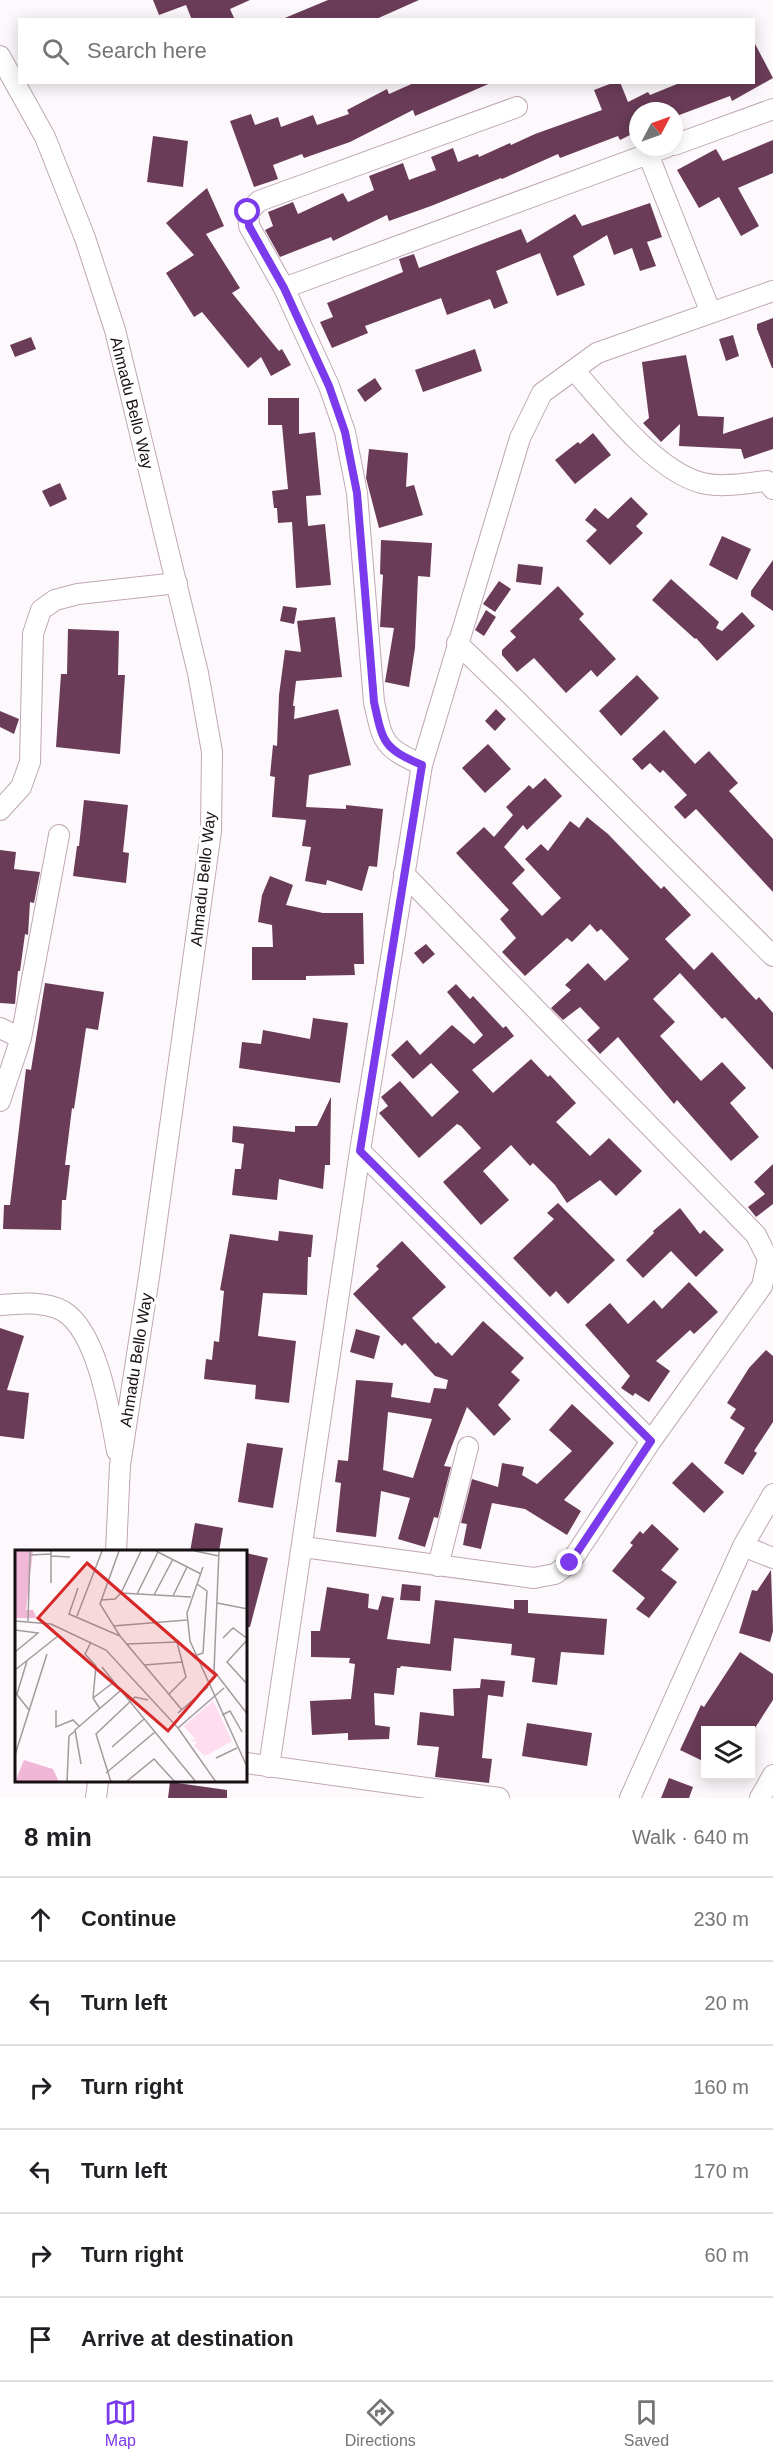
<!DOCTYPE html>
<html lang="en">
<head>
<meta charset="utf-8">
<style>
  :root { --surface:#fff; --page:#f6f6f6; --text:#202124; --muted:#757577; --line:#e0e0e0; --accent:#7c3aed }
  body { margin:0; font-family:Arial,sans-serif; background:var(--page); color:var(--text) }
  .controls { position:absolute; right:18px; bottom:18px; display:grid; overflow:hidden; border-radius:0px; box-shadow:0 3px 15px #0003 }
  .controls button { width:54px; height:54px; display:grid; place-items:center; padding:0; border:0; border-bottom:2px solid var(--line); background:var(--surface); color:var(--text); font:30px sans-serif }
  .compass { position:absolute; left:629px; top:102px; width:54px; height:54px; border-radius:50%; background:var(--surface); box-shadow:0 3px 15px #0003; rotate:49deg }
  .stop { position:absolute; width:18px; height:18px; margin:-14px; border:4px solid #7c3aed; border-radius:50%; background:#fff }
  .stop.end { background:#7c3aed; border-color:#fff; box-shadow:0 2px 6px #0008 }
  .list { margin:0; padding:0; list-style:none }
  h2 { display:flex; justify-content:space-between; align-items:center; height:78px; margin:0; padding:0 24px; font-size:26px }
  h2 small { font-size:20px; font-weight:400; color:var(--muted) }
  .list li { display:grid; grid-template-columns:39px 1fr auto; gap:18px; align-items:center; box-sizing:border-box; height:84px; padding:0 24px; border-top:2px solid var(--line) }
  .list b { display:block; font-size:22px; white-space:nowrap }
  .list em { font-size:20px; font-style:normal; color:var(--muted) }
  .icon { flex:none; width:33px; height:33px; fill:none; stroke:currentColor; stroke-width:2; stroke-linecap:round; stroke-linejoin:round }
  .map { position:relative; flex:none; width:773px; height:1798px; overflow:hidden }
  .search { position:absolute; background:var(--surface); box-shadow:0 3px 15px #0003; left:18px; right:18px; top:18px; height:66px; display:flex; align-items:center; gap:15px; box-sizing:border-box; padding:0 21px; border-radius:0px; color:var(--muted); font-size:22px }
  .sheet { height:582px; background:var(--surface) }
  nav { display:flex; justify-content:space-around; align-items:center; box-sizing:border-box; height:84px; border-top:2px solid var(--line); background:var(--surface); font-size:16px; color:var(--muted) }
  nav a { display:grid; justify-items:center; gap:3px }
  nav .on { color:var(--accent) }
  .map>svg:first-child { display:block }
</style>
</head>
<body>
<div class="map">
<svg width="773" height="1798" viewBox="0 0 773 1798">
  <rect width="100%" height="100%" fill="#fdf8fb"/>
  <path fill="#6b3c58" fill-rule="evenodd" d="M153,0h97l-20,9 5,11h-43l-6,-15 -27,10z
    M328,0h91l-45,20h-94z
    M753,40l20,38 -41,23 -2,-5 -56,21v-6h-36v20l-18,9 -2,-4 -58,22 -2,-4 -56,25 -1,-1 -70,28 -42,15 -2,-6 -54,26 -2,-4 -51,20 -15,-27 8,-4 -5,-14 25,-10 5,12 45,-21 5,9 26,-12 -5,-14 34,-13 6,17 27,-10 -5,-13 22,-9 5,14 20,-8 1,3 31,-14 1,2 24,-11 67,-24 -8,-20 21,-8h5l8,20 20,-10 2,3 32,-13h71z
    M416,82h77l-78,34 -2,-6 -63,32 -46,16 -2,-4 -29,11 5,14 -24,8 -24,-66 21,-7 4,11 23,-8 3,10 32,-12 4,10 32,-11 -2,-4 40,-21 2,5z
    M153,136l35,5 -5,46 -36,-5z
    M773,140v33l-35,15 21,38 -18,10 -22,-39 -20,11 -22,-38 39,-21 7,12z
    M207,188l17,38 -18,8 34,54 -8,5 47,58 3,-2 9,16 -20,11 -10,-19 -13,11 -46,-56 -8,5 -28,-44 28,-18 -28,-32z
    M650,203l12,34 -15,5 9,24 -16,5 -8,-23 -18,7 -7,-20 -34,21 12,29 -28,11 -17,-43 -44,18 12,32 -14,6 -4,-10 -43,16 -6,-17 -76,28 3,7 -36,15 -12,-26 13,-5 -6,-14 76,-31 -4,-13 15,-5 5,14 102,-39 6,14 48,-29 7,12z
    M773,318v50h-1l-15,-39v-5z
    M733,335l6,21 -13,5 -7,-22z
    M31,337l5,12 -21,8 -5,-12z
    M475,349l7,22 -59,21 -8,-22z
    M686,355l12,61 26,1 -1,17 50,-17v32l-29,10 -3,-10 -62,-3 1,-22 -19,18 -18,-19 6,-5 -7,-56z
    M375,378l7,11 -17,13 -8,-12z
    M268,398h31v36l16,-2 6,63 -15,1 2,30 17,-2 6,61 -35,3 -4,-66 -14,1 -1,-15h-3l-2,-17 16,-2 -6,-64h-14z
    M593,433l18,22 -36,29 -20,-24 23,-18 2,2z
    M369,449l39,4 -2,34 8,-2 9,30 -44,13 -13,-50z
    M60,483l7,16 -17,8 -8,-16z
    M631,497l17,17 -12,12 7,7 -33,32 -24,-24 11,-11 -12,-10 10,-12 13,11z
    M722,536l29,13 -14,31 -28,-15z
    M381,540l51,3 -2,34 -12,-1 -3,72 -6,39 -24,-5 9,-54 -14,-1 3,-52 -3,-1z
    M773,560v51l-22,-15v-5z
    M518,564l25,3 -2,18 -25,-3z
    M671,579l48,43 -3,6 6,3 20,-19 13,14 -38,35 -21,-23 -1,1 -43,-39z
    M499,581l12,8 -16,23 -12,-8z
    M558,586l26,28 -5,5 37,40 -19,18 -6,-7 -25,23 -32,-35 -17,14 -15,-17v-5l14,-13 -6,-6z
    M283,606l14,2 -3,16 -14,-3z
    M486,610l10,7 -12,19 -9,-6z
    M335,617l7,60 -46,4 -3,25h2l-1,13 44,-10 13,56 -42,10 -3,32 40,2v-4l37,4 -6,58 -8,-1 -7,25 -35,-11 -1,5 -21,-4 6,-34 -9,-1 4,-26 -34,-3 3,-40 -5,-1 3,-31 4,1 2,-51 6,-45 16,2 -4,-31z
    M68,629l51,2 -1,44h7l-5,79 -64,-7 5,-73h6z
    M637,675l22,23 -38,38 -22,-25z
    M496,709l10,10 -11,12 -10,-10z
    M0,711l19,8 -5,15 -14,-7z
    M664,730l31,34 14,-13 29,32 -9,8 44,48v53l-77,-83 -11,10 -11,-12 13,-12 -24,-25 -3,3 -10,-10 -8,7 -10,-11z
    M488,744l23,25 -26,24 -23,-25z
    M545,778l17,18 -35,34 -4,-5 -19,22 21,23 -13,13 30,33 19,-18 -36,-39 16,-15 7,7 22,-30 9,7 8,-11 21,17 53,55 3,-3 27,29 -26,24 29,31 18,-18 44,48 3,-3 14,16v57l-48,-53 -3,2 -42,-46 -27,26 22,23 -15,14 41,45 21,-19 24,26 -16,15 29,34 -28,24 -54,-61 -3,4 -56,-67 -18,17 -13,-14 13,-12 -20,-21 -17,13 -12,-12 20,-18 -6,-5 23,-22 17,18 24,-22 -28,-30 -4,3 -7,-8 -18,18 -5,-4 -42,38 -23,-24 14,-14 -16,-19 9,-9 -53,-57 28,-26 10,10 19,-22 -7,-8 23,-22 4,4z
    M84,800l44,5 -5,47 6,1 -3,30 -53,-7 4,-30h2z
    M0,850l16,2 -2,17 26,3 -6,31 -4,-1 -2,33 -3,-1 -5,37h-2l-3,33 -15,-1z
    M270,876l23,9 -7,20 37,8h40l1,51h-10l1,11 -49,1v4h-54v-33h21l-1,-22 -14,-3 4,-27z
    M426,944l9,10 -12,10 -9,-11z
    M45,983l59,9 -6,38 -12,-2 -12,81 -2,-1 -7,57h5l-4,35h-4l-1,30 -58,-1 1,-24h6l16,-136 5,1z
    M456,984l14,15 3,-3 30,32 3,-2 8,10 -42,34 21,23 38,-34 17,18 2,-2 26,28 -20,19 34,34 19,-18 33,33 -26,25 -16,-16 -33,23 -12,-18 -22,-22 -3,3 -19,-21 -28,26 26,29 -28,25 -38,-43 38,-34 -20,-22 -4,-2 -38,34 -40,-45 9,-7 -7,-9 19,-16 32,36 27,-25 -28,-29 -18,16 -22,-24 16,-15 13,15 32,-30 22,19 9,-9 -36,-43z
    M313,1018l35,5 -8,60 -101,-15 3,-26 19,2 2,-14 47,9z
    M331,1097l-1,68h-5l-2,24 -44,-10 -2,21 -45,-5 3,-26h6l3,-25 -12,-2 1,-16 62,6v-6h22z
    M773,1164v40l-17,13 -8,-10 17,-13 -11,-12z
    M558,1203l57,57 -47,44 -12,-13 -6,6 -37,-39 41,-39 -7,-6z
    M680,1208l20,26 4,-4 20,20 -28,27 -25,-26 -28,27 -17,-18 28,-27 -1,-2z
    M279,1231l34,4 -2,22h-3l-1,38 -44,-2 -5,43 38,5 -7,62 -34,-4 1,-14 -52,-6 2,-20 6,1 2,-19 5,1 5,-51 -4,-1 10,-56 48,7z
    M402,1241l44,46 -34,31 24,26 2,-2 14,14 31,-35 41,37 -13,14 9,8 -22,25 13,14 -17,17 -27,-29 -23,59 7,1 -13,51 -4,-1 -9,30 -27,-8 12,-41 -29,-7 -5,46 -40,-5 5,-49 -6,-1 3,-22 10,1 8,-81 37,3 -2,14 39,6 4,-15 12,1 2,-9 -13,-4 -30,-33 -3,3 -49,-52 26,-25 -3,-3zM388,1412l44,7 -19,59 -30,-8z
    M689,1282l29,30 -24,22 -4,-4 -34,31 14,10 -21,31 -14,-9 -2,3 -12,-8 9,-12 -45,-51 25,-22 18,21 26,-24 8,9z
    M0,1328l24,8 -17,54 22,3 -5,46 -24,-3z
    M356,1329l24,7 -6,23 -24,-7z
    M766,1350l7,6v66l-19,29 3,2 -14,22 -19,-12 21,-35 -15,-10 6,-9 -9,-6 22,-35z
    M572,1404l42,39 -50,57 17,11 -14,24 -42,-26 -33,-6 -11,46 -18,-4 4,-21 -6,-1 11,-44 26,8 4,-24 22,4 -2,8 15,9 35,-33 -23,-21z
    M247,1443l36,5 -10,60 -35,-6z
    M692,1462l32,30 -20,21 -32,-30z
    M195,1523l28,5 -4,24h-29z
    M652,1524l27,25 -18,21 16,12 -28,36 -13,-9 9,-11 -33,-27 21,-26 -3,-2 10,-12 3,3z
    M246,1553l22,5 -18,69h-4z
    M771,1570l2,61 -3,11 -31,-9 13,-43 5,1z
    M402,1584l19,2 -1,15 -20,-1z
    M327,1587l42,7 -1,14 10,2 4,-14 12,2 -7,41 43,5 5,-44 79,9v-9h14v13l79,6 -3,36 -43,-3 -4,33 -25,-3 3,-24 -24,-3 1,-11 -58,-6 -3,33 -50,-5 -1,2h-3l-3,27 -20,-2 1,32 15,2 -1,12 -41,1v-7l-36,2 -2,-34 41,-2 4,-35 -6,-1 1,-5 -39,-1v-26h9z
    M740,1652l33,22v26l-20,31h-48v31l-25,-12 21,-45 3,2z
    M481,1679l24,2 -2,16 -15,-2 -6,63 10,1 -3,24 -54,-6 4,-30 -22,-2 3,-33 34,4 -1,-27 27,-1z
    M527,1723l65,10 -5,33 -65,-10z
    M669,1778l24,9 -4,11h-28z
    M170,1782l57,8v8h-59z"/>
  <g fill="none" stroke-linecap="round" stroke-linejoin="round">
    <defs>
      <path id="minor" d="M0,56l45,81 40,101 30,92 83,343 14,79 -1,79 -62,446 -29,188 -4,87
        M674,145l99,-36
        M648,154l63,159
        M284,288l383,-141
        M574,370c31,35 81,101 128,113 20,5 44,0 65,-2l6,8
        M457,643l55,53 261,260
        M422,765c-39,-18 -39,-22 -48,-63l-17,-209 -12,-61 -16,-46 -45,-98 -35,-62 -1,-14 11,-11 258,-94
        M0,810l21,-23 9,-25 3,-128 8,-24 14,-10 23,-6 99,-11
        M0,1028l21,10 -21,63
        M21,1038l38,-203
        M360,1151l291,290
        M0,1305c20,-2 45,-4 63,6 35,21 47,103 54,140
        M743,1546l30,12
        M303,1547l231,31 21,-4 15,-11 81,-122 111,-155 6,-27 -12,-24 -352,-361
        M438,1566l30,-119
        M246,1763l253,35
        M269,1767l91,-616 62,-386 98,-327 22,-45 55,-40 176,-62
        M96,1798l2,-16
        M630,1798l113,-252 30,-52
        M760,1798l13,-23"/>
    </defs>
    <use href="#minor" stroke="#bfa8b4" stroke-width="22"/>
    <use href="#minor" stroke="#fff" stroke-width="20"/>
  </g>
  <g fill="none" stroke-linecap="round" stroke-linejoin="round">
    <path stroke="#7c3aed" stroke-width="8" d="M248,212l1,14 35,62 45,98 16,46 12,61 17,209c9,41 9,46 48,63l-62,386 291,290 -81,122"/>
  </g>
  <g text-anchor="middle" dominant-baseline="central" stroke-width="6" stroke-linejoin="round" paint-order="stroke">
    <g font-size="16" fill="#170f13" stroke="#fff">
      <text transform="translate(132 403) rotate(76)">Ahmadu Bello Way</text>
      <text transform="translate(203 879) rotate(-84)">Ahmadu Bello Way</text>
      <text transform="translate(136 1360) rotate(-81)">Ahmadu Bello Way</text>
    </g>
  </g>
  <g transform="translate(15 1550)">
    <rect width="232" height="232" fill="#fdf8fb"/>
    <path d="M198,151l19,40 -27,15 -11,-10 3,-4 -7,-1 5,-2 -11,-13z" fill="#fdddee"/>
    <path d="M0,1h18l-7,59h7l4,8h-22zM9,210l29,9 6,13h-44z" fill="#f0b7d7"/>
    <path fill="none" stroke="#a19b9e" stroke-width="1.5" d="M36,1v32M104,1l-19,53 20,32 62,74M141,1l45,23M180,1l24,5M204,1l-5,120 34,44M15,5l21,-1M36,6l19,1M188,17l-16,46 3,28 58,128M63,38l-9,26 51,22M106,43l20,-42M122,44l21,-42M139,45l19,-36M158,46l14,-29M86,50l14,-1 6,-6 70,4M202,53l31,6M62,66l25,-65M0,71l36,3 55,26 72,78 46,-40M13,71l2,-70M98,76l74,-6M0,80l23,3 -23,19M208,88l10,-10 15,11M233,89l-21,23 21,23M76,92l-6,12 11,12 -3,32 7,11M112,94l50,-2 9,35 -17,17M179,106l9,-3 4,-62 -10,-7M129,115l39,-3M87,117l12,15M0,120l43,-34M0,142l14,18M2,144l10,-33M78,148l21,-16 82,100M41,160v17l17,-7 6,6M163,163l30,-26M207,165l8,-4 12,21M163,178l38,54M97,197l32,-28M0,205l32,-101M201,208l21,-10M66,214l-6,-34 45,-39M91,223l49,-41M52,232l2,-46 6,-5M96,232l-15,-48 39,-37 13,3M111,232l28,-23 21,23"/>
    <path fill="#d62828" fill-opacity="0.15" stroke="#d62828" stroke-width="3" d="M72,13l129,112 -48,56 -130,-113z"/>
    <rect width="232" height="232" fill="none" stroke="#170f13" stroke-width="3"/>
  </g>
</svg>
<div class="controls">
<button><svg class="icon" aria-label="layers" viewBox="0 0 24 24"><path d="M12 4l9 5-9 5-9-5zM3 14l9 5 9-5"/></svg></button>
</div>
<svg class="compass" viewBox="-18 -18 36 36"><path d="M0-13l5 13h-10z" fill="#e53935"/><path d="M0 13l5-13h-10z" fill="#757577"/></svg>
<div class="stop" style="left:248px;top:212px"></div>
<div class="stop end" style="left:570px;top:1563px"></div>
<div class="search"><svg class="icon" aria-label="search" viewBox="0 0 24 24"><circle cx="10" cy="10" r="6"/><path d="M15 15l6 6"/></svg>Search here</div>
</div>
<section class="sheet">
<h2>8 min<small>Walk · 640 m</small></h2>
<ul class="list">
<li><svg class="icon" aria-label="ahead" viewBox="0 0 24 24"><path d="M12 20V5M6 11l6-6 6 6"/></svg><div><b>Continue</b></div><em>230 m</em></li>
<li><svg class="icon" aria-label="left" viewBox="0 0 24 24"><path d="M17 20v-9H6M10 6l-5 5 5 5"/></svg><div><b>Turn left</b></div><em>20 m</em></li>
<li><svg class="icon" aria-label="right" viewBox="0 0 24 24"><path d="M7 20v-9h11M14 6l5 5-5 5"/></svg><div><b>Turn right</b></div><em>160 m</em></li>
<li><svg class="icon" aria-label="left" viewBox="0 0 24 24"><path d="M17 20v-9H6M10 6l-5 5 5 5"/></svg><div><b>Turn left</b></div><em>170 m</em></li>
<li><svg class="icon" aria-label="right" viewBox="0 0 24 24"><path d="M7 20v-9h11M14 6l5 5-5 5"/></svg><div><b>Turn right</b></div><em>60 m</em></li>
<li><svg class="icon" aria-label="arrive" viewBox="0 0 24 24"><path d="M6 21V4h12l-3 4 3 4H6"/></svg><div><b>Arrive at destination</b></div></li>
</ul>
</section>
<nav>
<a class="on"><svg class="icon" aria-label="map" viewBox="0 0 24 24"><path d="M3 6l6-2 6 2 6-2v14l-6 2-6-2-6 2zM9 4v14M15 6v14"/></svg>Map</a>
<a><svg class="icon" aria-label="directions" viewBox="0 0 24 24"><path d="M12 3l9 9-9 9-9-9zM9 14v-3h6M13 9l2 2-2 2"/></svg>Directions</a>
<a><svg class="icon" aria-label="saved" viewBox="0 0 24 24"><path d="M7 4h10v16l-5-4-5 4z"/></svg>Saved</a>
</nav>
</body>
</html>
